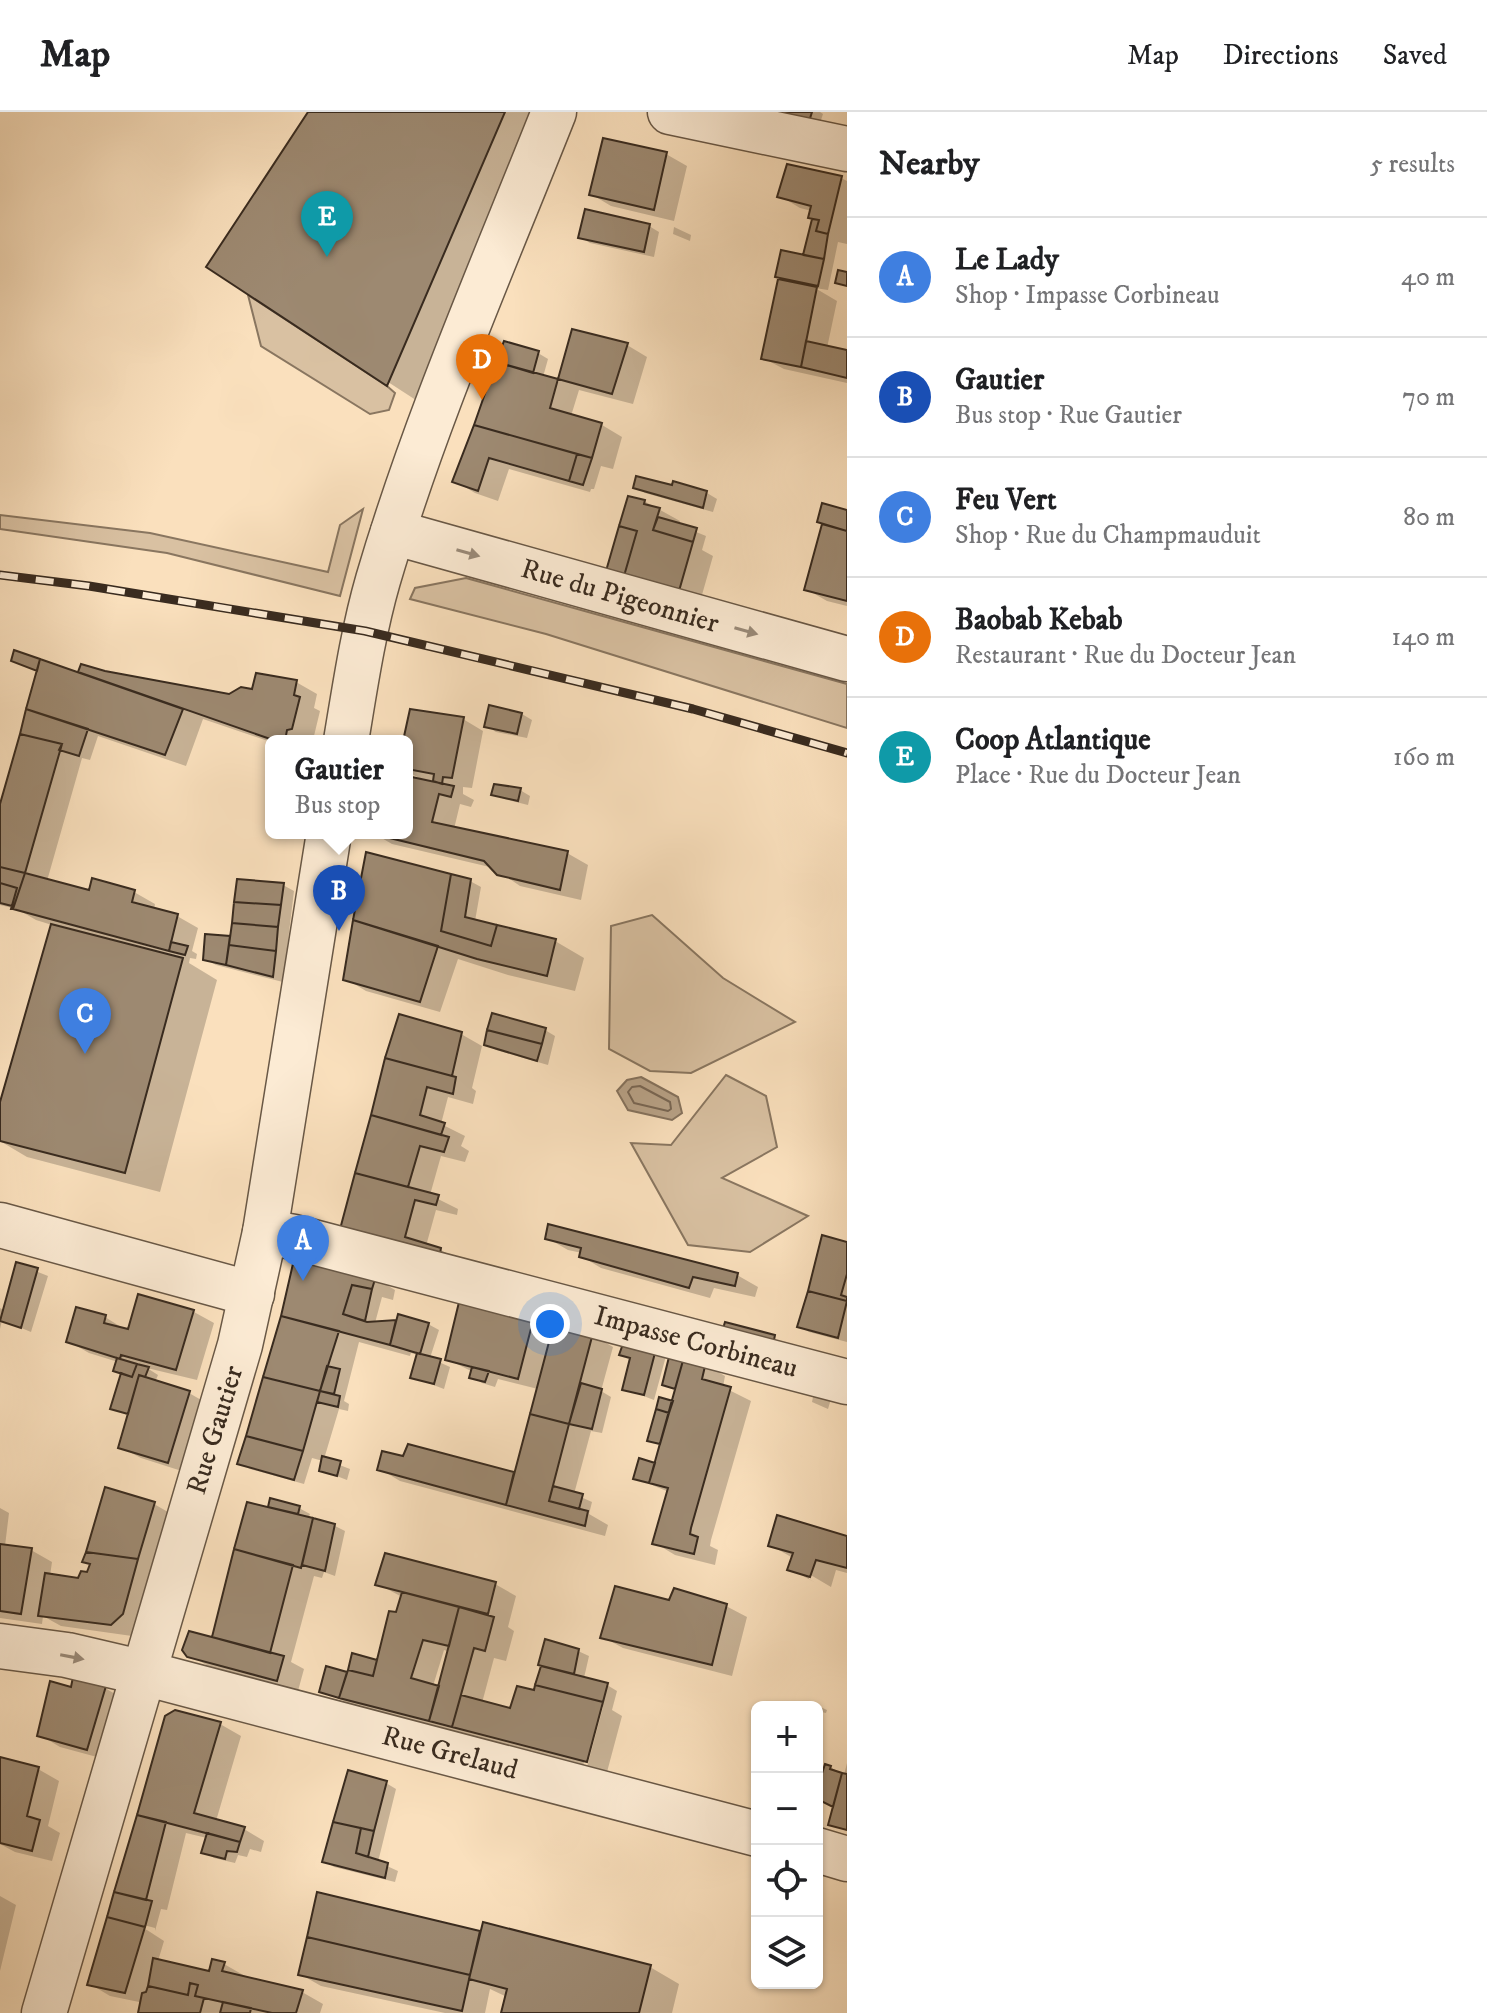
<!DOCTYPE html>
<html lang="en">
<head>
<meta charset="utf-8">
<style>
  :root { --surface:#fff; --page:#f6f6f6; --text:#202124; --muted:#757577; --line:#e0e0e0; --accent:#d93025 }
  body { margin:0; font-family:"IM FELL DW Pica",serif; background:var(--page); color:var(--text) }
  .controls { position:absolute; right:24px; bottom:24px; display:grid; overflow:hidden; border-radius:12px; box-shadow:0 2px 6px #0004 }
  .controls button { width:72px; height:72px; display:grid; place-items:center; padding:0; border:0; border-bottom:2px solid var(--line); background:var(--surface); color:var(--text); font:40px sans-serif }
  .you { position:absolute; left:550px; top:1212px; width:28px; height:28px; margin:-20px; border:6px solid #fff; border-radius:50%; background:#1a73e8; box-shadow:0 0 0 12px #1a73e833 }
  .badge { display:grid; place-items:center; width:52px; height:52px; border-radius:50%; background:var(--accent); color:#fff; font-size:26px; font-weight:700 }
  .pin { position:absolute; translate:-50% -66px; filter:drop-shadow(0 2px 4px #0008) }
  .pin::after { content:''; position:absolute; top:42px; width:28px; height:24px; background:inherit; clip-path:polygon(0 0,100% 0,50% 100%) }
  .popup { position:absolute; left:265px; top:623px; width:148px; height:104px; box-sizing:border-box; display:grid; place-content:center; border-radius:12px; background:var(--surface); filter:drop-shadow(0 2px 6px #0005); font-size:26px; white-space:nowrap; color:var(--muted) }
  .popup b { font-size:30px; color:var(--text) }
  .popup::after { content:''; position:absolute; left:50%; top:100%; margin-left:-16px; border:16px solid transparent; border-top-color:var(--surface) }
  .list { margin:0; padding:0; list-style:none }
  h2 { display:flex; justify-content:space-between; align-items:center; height:104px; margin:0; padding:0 32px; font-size:34px }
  h2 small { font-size:26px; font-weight:400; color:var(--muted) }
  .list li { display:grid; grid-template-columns:52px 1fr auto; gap:24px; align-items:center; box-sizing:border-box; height:120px; padding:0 32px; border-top:2px solid var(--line) }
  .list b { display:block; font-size:30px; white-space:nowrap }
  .list p { margin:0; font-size:26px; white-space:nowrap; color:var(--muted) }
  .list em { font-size:26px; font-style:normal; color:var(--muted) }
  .icon { flex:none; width:44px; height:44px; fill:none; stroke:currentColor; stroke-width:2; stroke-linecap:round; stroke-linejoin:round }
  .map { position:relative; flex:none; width:847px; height:1901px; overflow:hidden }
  header { display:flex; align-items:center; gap:48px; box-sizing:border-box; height:112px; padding:0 40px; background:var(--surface); border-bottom:2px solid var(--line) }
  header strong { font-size:38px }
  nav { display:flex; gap:44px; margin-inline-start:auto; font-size:28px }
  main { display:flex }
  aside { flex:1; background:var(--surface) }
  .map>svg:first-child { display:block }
</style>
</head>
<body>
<header>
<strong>Map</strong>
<nav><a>Map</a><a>Directions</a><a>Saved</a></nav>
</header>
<main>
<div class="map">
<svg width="847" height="1901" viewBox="0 0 847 1901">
  <rect width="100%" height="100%" fill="#fae0bd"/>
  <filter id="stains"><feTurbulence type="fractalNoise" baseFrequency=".0025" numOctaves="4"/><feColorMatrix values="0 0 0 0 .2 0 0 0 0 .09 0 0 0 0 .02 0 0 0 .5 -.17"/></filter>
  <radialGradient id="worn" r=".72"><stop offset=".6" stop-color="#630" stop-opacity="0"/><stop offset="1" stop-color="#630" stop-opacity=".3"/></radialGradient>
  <path fill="#d9c1a2" stroke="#897660" stroke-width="2" d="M248,183l139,91 8,7 -6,17 -19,4 -109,-68z
    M363,397l-23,87 -173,-43 -167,-24v-14l150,18 178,39 12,-47z
    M466,466l381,106v44l-301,-94 -136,-35 5,-11z
    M652,803l71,63 72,44 -104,51 -41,-2 -41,-22 2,-123z
    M726,963l40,21 11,51 -55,31 86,38 -58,36 -62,-7 -57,-102 40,2z"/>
  <path fill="#b8a287" stroke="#85725d" stroke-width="2" d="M641,965l37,20 4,16 -10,7 -44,-10 -11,-19 10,-11z"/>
  <path fill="#0003" fill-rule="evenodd" d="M311,0h237l-126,292 -213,-138z
    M715,0h105l3,2 -6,18z
    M666,42l21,12 -13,55 -63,-15 -20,-12z
    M841,66l6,3v63l-9,-2 -10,48 -13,-2 22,13 -10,47 20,4v31l-63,-14 -21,-11 26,-75 -12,-7 28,-19 9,-38 -2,-8 -12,-3 -20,-12z
    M649,114l10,6 -5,25 -64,-14 -10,-6z
    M674,115l17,8 -1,6 -17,-7z
    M573,219l54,14 20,12 -14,47 -54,-14 -8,26 31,9 20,12 -9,32 -12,-3 -7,23h-3l-1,3 -81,-23 -11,32 -23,-8 -20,-12 51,-138 32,10 10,6 -5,18 16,5z
    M674,372l33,9 10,6 -4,13 -68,-19 -10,-6 38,1z
    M644,389l36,20 -1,4 27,11 -4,14 11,6 -13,46 -81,-26z
    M847,400v94l-20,-5 -21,-12 18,-65z
    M13,549l66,14 3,-9 147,30 67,-14 21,12 -3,14 6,3 -7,29 -42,2 -68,-23 -17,47 -88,-30 -8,24 -8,-2 -35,123 43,12 44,-1 21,12 -1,6 23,6 21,12 -6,23 5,3 -1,5 -6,-1 -1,5 28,17 -57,212 -133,-35 -27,-16v-31l52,-185 -16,-5 -19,-11 -17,-4v-93l39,-140z
    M491,596l31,6 10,6 -5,18 -31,-6 -10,-6z
    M463,607l20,12 -11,57 -9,-1v7l11,6 -3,7 -11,-3 -6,25 113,24 21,12 -7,35 -61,-14 -26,-18 -102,-24 -19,-11h34v-55l17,3 -17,-10 -1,-30z
    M520,678l10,6 -2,9 -24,-6 -11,-5z
    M470,769l11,6 -6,34 80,20 29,17 -9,33 -67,-16 -50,-16 -18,53 -74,-21 -20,-12z
    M283,773l11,6 -11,91 -67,-17 -11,-6 2,-23 25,2z
    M545,918l10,6 -7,29 -52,-15 -10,-6z
    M461,922l21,12 -10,42 4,3 -3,13 -25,-7 -7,27 24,12 -4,10 8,5 -4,11 -24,-6 -11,39 28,14 -1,6 -21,-5 -10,36 15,4 20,12 -99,-18 25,-186z
    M547,1126l190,37 21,12 -3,10 -41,-9 -4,10 -109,-30 -20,-12 1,-3 -14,-3z
    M847,1132v98l-38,-10 -10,-6z
    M18,1152l30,12 -17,56 -29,-12 -2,9v-21l5,3z
    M375,1166l20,12 -2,10 -11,-3 -7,26 53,1 11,6 -9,28 20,9 -6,22 -32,-12 6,-22 -7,-2 -1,3 -51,-14 -15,59 5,3 -1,7 -9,-2 -15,50 26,10 -3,11 -26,-10 2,-9 -11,-3 -8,26 -54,-15 -10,-6 43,-146z
    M139,1184l55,16 20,11 -17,57 -50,-12 11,7 -3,7 34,11 21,12 -22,68 -47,-15 -21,-11 9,-31 -17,-8 11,-34 -5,-12 -29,-9 -21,-12 37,-24 24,15z
    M533,1207l21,12 39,4 20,12 -12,44 10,6 -9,36 -11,-2 -17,63 18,8 -3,12 19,11 -3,11 -205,-55 -20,-12 25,-10 4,-13 107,28 22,-85 -40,-10 -3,8 -13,-4 -10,-6 1,-5 -26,-13z
    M625,1231l41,13 -12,44 -29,-11 7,-29 -10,-6z
    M671,1243l34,9 20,12 -2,11 28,14 -40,139 -1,6 8,4 -3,15 -40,-10 -20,-12 14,-51 -34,-14 21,-13 5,-19 -12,-6 24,-37 4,-12 -13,-7z
    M814,1280l17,7 -3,10 -16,-7z
    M154,1392l21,12 -43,120 -71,-10 -18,-10 -1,8 -42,-6v-110l9,5 -4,33 26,4 21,12 -2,14 29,4 9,-6 3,-8 -7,-5z
    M248,1392l30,7 -8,-5 29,2 11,6 -2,5 27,7 10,5 -10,45 -11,-4 -2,6 -8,-2 -23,86 13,7 -6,22 -88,-24 -21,-12 24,-16z
    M847,1427v34l-11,-3 -5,17 -22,-13v5l7,4 -26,-14 3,-11 -23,-13z
    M378,1472h117l21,12 -8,31 6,4 -8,30 -12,-3 -12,45 30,7 23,-17 12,-51 31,9 11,5 -5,22 23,7 10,6 -5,19 10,6 -15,56 -20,-5 16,-60h-4l-16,59 -221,-57 -41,-18 6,-22 21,6 28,-14 26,-64zM444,1538l6,2 -10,36 -7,-2z
    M670,1490l56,4 21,11 -15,59 -109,-28 -20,-11z
    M105,1576l20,12 -17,60 -48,-13 -20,-12 33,-46z
    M807,1589l20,9 -1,3 -9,-2v-4l-10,-2z
    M220,1612l21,12 -25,85 28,8 20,12 -3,11 -11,-3 -3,8 -9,-2 -3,8 -21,-5 -10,-6 3,-14 -21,-5 -19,77 -6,-1 -6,22v-3l-38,-10v4l30,8 17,11 -6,20 52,12 4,-11 10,2 21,12 -1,3 58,13 21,12 -3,9h-179l3,-10 -34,-7 -20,-12 19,-68z
    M0,1647l38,10 21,12 -11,45 12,7 -8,28 -37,-9 -15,-8z
    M847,1651v68l-17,-7 5,-18 -17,-9 12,-30 14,8z
    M386,1671l10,6 -18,73 20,9 -3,11 -61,-15 -10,-6z
    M0,1784l16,9 -16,66z
    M650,1855l29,17 -7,29h-169l4,-16 -17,-8 -5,24h-40l-124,-27 -21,-12z"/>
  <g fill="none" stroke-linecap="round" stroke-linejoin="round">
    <path stroke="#786653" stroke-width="2" d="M640,974l30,16 1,7 -3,2 -34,-8 -6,-11 4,-5z"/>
  </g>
  <path fill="#9d8971" stroke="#392b1f" stroke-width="2" d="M308,0h197l-118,274 -181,-119z
    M777,0h35l-5,16z
    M603,26l64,14 -13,58 -65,-15z
    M787,52l55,12 -14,58 -12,-3 3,-11 -11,-2 3,-12 -34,-9z
    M585,97l65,15 -6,28 -66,-14z
    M812,107l7,1 -3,11 12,3 -4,25 -21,-4z
    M781,138l43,9 -6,27 -43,-9z
    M838,158l9,2v14l-12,-3z
    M778,167l39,8 -16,80 -40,-8z
    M572,217l56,14 -16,51 -54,-15z
    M504,229l35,10 -6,22 -37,-11z
    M806,229l41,9v28l-46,-11z
    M496,250l62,17 -8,29 52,15 -10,35 -118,-33z
    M474,313l103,29 -8,27 -80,-23 -11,33 -26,-9z
    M577,342l15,4 -9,27 -14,-4z
    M636,364l36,9 1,-4 34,10 -4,17 -70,-20z
    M628,384l17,4 -1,4 16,4 -7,22 40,12 -14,49 -55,-15 13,-45 -18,-5z
    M822,391l25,7v21l-30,-9z
    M658,405l39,11 -4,14 -40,-12z
    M822,412l25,7v70l-43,-11z
    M619,414l18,5 -13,45 -18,-5z
    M14,538l26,9 -3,12 -26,-10z
    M40,547l143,50 -18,46 -139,-46z
    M81,552l24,7 124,23 12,-7 11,2 4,-16 41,7 -3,15 6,2 -8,32 -5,1 -2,11h-9l-198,-69z
    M489,593l33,8 -5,21 -33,-7z
    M26,597l62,20 -9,27 -20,-6 3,-6 -42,-10z
    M410,597l54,8 -12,61 -9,-1 -1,7 -9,-3 1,-7 -27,-5v-28h-4z
    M20,622l42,10 -37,129 -25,-6v-63z
    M407,664l47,10 -3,11 -12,-3 -7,28 136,29 -8,39 -63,-15 -13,-14 -115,-28h38z
    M494,672l27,4 -3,13 -27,-6z
    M366,740l85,22 -10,57 50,15 6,-21 59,14 -9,37 -70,-17 -124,-39z
    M0,755l25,6 -12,36h-2l6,-21 -17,-5z
    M25,761l64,17 3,-12 43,12 -3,12 46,12 -9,37 -156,-42z
    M451,762l20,5 -6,38 32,8 -6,21 -50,-15z
    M237,767l47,4 -3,22 -47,-3z
    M0,771l17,5 -5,18 -12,-3z
    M234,790l47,3 -3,22 -46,-4z
    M353,808l85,26 -18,56 -77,-22z
    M232,811l46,4 -2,24 -47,-6z
    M51,812l132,34 -58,215 -125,-32v-39z
    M205,822l25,2 -4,29 -23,-5z
    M171,830l17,4 -3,9 -16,-4z
    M229,833l47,6 -3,26 -47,-12z
    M492,901l54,15 -4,16 -55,-14z
    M399,902l63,18 -10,44 -67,-18z
    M487,918l55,14 -5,17 -53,-16z
    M385,946l71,19 -3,17 -26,-7 -7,28 25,8 -4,12 -70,-20z
    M371,1003l78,22 -5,15 -24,-6 -12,41 -53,-14z
    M355,1061l84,22 -3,10 -21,-5 -10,37 36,11 -2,11 -100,-26z
    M548,1112l190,49 -3,13 -42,-9 -4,11 -110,-31 2,-9 -36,-9z
    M822,1123l25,7v32l-6,21 6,2v4l-39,-10z
    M295,1143l81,21 -4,13 -20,-4 -9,29 24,8 29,-2 -6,25 -109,-29z
    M16,1150l22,6 -17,60 -21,-7z
    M352,1173l20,4 -7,32 -22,-7z
    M808,1179l39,10 -9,37 -41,-11z
    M138,1182l56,16 -18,60 -55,-15 -1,4 -54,-17 10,-35 30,8 -2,8 24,6z
    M460,1186l74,19 -16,62 -73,-19z
    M398,1202l31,9 -9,31 -30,-9z
    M281,1204l58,15 -19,60 -57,-14z
    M725,1210l50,13 -2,10 -51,-13z
    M554,1211l39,10 -24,91 -39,-10z
    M624,1229l32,8 -12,46 -22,-5 8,-32 -11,-3z
    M417,1241l24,6 -7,25 -24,-6z
    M670,1241l14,4 -9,32 -13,-4z
    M684,1245l22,5 -4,17 29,8 -40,141 -1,6 8,3 -4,17 -42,-10 16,-56 -19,-5z
    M117,1246l20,6 -5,13 -19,-6z
    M137,1252l12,3 -4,10 -6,-2 -11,39 -18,-5 11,-36 11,4z
    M327,1254l13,3 -6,25 -14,-3z
    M472,1255l17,4 -4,11 -16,-4z
    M139,1263l51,16 -22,72 -50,-15z
    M263,1265l57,14 -17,60 -57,-15z
    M581,1271l21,6 -10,40 -23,-5z
    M320,1279l20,5 -2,11 -21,-5z
    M659,1285l14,4 -4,12 -13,-4z
    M656,1297l13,4 -9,31 -13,-3z
    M530,1302l39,10 -20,77 39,10 -3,15 -79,-21z
    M246,1324l57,15 -9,29 -57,-16z
    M408,1332l106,28 -8,33 -129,-35 5,-19 21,5z
    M322,1344l19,5 -4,15 -18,-5z
    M639,1346l16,5 -6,20 -16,-4z
    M553,1374l30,8 -4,15 -30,-8z
    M105,1375l50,15 -17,57 -52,-7z
    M270,1386l30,8 -2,8 -30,-7z
    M247,1390l66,16 -12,50 -67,-19z
    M777,1403l70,21v32l-31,-8 -6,17 -23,-7 6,-17 -25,-7z
    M313,1406l22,6 -10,47 -23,-6z
    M0,1432l32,4 -11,66 -21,-3z
    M234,1437l59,16 -23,88 -58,-16z
    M86,1440l52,7 -15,55 -12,11 -73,-9 7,-43 33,5 3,-7 6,1 3,-8 -8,-2z
    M385,1441l111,29 -8,32 -113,-29z
    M615,1474l54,14 5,-12 53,16 -15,61 -112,-27z
    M402,1480l57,15 -10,39 -26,-6 -12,38 28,8 -10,35 -90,-23 9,-28 25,6 16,-65 7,1z
    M459,1495l35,10 -9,34 -11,-3 -22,79 -23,-6z
    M189,1519l95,25 -7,25 -90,-24 -5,-7z
    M545,1527l34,10 -5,25 -36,-9z
    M352,1541l25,7 -4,16 -25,-6z
    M326,1554l21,6 -8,26 -20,-6z
    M541,1554l67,17 -5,19 -68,-17z
    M73,1565l33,9 -19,64 -50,-14 13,-55 21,6z
    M535,1573l68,17 -16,60 -135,-35 9,-32 49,13 7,-22 17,4z
    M175,1598l46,12 -27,91 51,14 -5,15 -103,-27 28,-99z
    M0,1645l39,10 -12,49 13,4 -8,31 -32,-8z
    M825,1652l6,2 -1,3 12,4 -9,34 -16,-8v-10z
    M348,1658l39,11 -13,50 -41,-9z
    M842,1661l5,1v56l-19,-5z
    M137,1703l29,7 -20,78 -32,-8z
    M333,1710l28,6 -5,25 32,10 -3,15 -63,-16z
    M361,1716l13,3 -6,26 -12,-4z
    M207,1721l33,9 -3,10 -10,-1 -2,8 -24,-6z
    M114,1780l38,9 -7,26 -38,-10z
    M317,1780l163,39 -10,44 -163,-38z
    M107,1805l38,10 -20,66 -38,-8z
    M483,1810l168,43 -12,48h-138l6,-24 -38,-10z
    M307,1825l163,38 -8,36 -164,-36z
    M153,1846l56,13 3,-12 13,3 -3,9 81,19 -7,23h-24l-77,-17 3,-11 -8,-2 -2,12 -40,-9z
    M190,1871l8,2 -3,11 9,2 -4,15h-62l4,-20 4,-1 2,-6 40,9z
    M223,1890l28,6 -1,5h-30z"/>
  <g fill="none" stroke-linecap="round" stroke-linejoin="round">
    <defs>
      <path id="minor" d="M670,0l177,37
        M393,420l454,127
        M0,1113l252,69
        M265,1120l29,5 553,145
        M0,1534l67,9 77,18 613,161
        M817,1738l30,9"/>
      <path id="tertiary" d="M346,629c9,-54 17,-109 32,-161 47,-160 115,-314 176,-468
        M44,1901l196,-668 25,-113 64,-399"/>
    </defs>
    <use href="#minor" stroke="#695846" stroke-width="47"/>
    <use href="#tertiary" stroke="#695846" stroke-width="47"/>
    <use href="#minor" stroke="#fcebd4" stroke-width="44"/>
    <use href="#tertiary" stroke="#fcebd4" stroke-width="44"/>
    <defs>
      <path id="rail" d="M0,463l89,11 276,45 328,78 154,44"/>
    </defs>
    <use href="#rail" stroke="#392b1f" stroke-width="9"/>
    <use href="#rail" stroke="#fcebd4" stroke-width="6" stroke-dasharray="18" stroke-linecap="butt"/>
  </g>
  <defs><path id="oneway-solid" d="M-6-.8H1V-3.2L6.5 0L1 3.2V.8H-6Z" transform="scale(2)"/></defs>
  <g fill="#9a8b7a">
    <use href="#oneway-solid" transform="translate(468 441) rotate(16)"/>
    <use href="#oneway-solid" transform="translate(746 519) rotate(16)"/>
    <use href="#oneway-solid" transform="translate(72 1545) rotate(11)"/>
  </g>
  <g text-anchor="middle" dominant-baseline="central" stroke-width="6" stroke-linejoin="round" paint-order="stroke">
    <g font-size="28" fill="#392b1f" stroke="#fcebd4">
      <text transform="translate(620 484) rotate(16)">Rue du Pigeonnier</text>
      <text transform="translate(696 1230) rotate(15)">Impasse Corbineau</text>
      <text transform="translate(215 1318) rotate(-73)">Rue Gautier</text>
      <text transform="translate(450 1641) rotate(15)">Rue Grelaud</text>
    </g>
  </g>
  <rect width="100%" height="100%" filter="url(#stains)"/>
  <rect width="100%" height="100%" fill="url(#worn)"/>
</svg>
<div class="controls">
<button>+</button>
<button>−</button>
<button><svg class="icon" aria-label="locate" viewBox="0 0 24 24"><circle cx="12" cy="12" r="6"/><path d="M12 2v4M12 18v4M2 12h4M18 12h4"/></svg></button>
<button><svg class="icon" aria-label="layers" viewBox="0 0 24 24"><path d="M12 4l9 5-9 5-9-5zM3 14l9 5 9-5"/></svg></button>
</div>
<div class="you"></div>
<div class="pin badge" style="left:303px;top:1169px;background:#3f7fe0">A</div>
<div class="pin badge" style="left:339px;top:819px;background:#1a4fb4">B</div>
<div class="popup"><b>Gautier</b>Bus stop</div>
<div class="pin badge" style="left:85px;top:942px;background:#3f7fe0">C</div>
<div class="pin badge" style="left:482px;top:288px;background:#e8710a">D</div>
<div class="pin badge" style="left:327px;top:145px;background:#0f9aa8">E</div>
</div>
<aside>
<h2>Nearby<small>5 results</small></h2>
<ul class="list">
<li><span class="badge" style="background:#3f7fe0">A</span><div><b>Le Lady</b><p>Shop · Impasse Corbineau</p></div><em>40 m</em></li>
<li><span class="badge" style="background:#1a4fb4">B</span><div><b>Gautier</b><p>Bus stop · Rue Gautier</p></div><em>70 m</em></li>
<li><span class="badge" style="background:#3f7fe0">C</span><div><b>Feu Vert</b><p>Shop · Rue du Champmauduit</p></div><em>80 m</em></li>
<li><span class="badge" style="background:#e8710a">D</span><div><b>Baobab Kebab</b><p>Restaurant · Rue du Docteur Jean</p></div><em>140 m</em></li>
<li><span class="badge" style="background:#0f9aa8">E</span><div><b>Coop Atlantique</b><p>Place · Rue du Docteur Jean</p></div><em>160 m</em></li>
</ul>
</aside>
</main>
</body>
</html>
